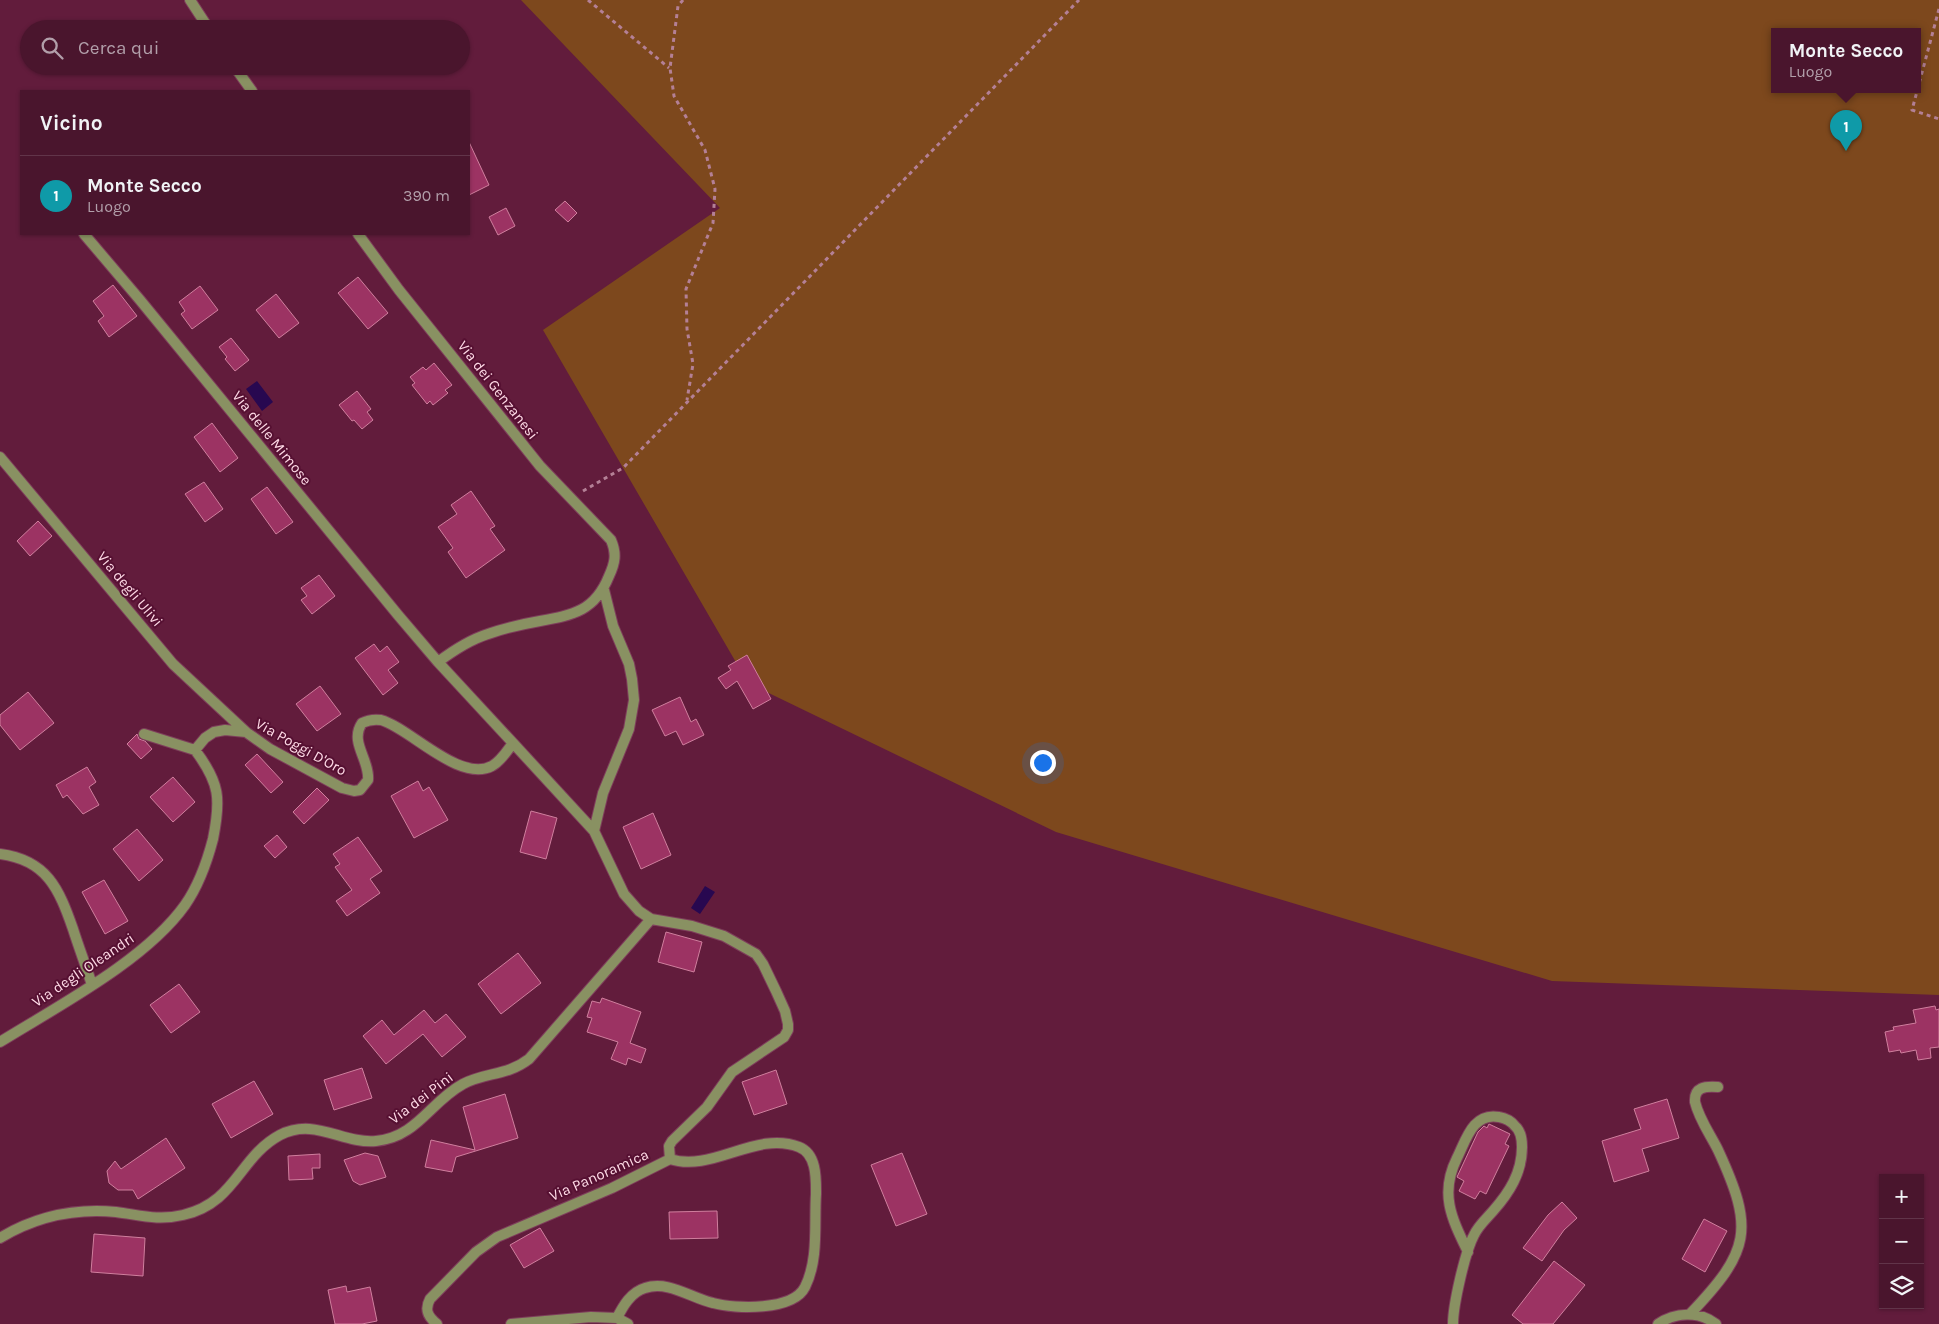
<!DOCTYPE html>
<html lang="it">
<head>
<meta charset="utf-8">
<style>
  :root { --surface:#4a152d; --page:#511e35; --text:#f1f3f6; --muted:#b29faa; --line:#613449; --accent:#12d5b4 }
  body { margin:0; font-family:Karla,sans-serif; background:var(--page); color:var(--text) }
  .controls { position:absolute; right:15px; bottom:15px; display:grid; overflow:hidden; border-radius:0px; box-shadow:0 1px 4px #0004 }
  .controls button { width:45px; height:45px; display:grid; place-items:center; padding:0; border:0; border-bottom:1px solid var(--line); background:var(--surface); color:var(--text); font:25px sans-serif }
  .you { position:absolute; left:1042px; top:762px; width:18px; height:18px; margin:-12px; border:4px solid #fff; border-radius:50%; background:#1a73e8; box-shadow:0 0 0 8px #1a73e833 }
  .badge { display:grid; place-items:center; width:32px; height:32px; border-radius:50%; background:var(--accent); color:#fff; font-size:16px; font-weight:700 }
  .pin { position:absolute; translate:-50% -41px; filter:drop-shadow(0 1px 2px #0008) }
  .pin::after { content:''; position:absolute; top:26px; width:18px; height:15px; background:inherit; clip-path:polygon(0 0,100% 0,50% 100%) }
  .popup { position:absolute; left:1771px; top:28px; width:150px; height:65px; box-sizing:border-box; display:grid; place-content:center; border-radius:0px; background:var(--surface); filter:drop-shadow(0 1px 4px #0005); font-size:16px; white-space:nowrap; color:var(--muted) }
  .popup b { font-size:19px; color:var(--text) }
  .popup::after { content:''; position:absolute; left:50%; top:100%; margin-left:-10px; border:10px solid transparent; border-top-color:var(--surface) }
  .list { margin:0; padding:0; list-style:none }
  h2 { display:flex; justify-content:space-between; align-items:center; height:65px; margin:0; padding:0 20px; font-size:21px }
  h2 small { font-size:16px; font-weight:400; color:var(--muted) }
  .list li { display:grid; grid-template-columns:32px 1fr auto; gap:15px; align-items:center; box-sizing:border-box; height:80px; padding:0 20px; border-top:1px solid var(--line) }
  .list b { display:block; font-size:19px; white-space:nowrap }
  .list p { margin:0; font-size:16px; white-space:nowrap; color:var(--muted) }
  .list em { font-size:16px; font-style:normal; color:var(--muted) }
  .icon { flex:none; width:28px; height:28px; fill:none; stroke:currentColor; stroke-width:2; stroke-linecap:round; stroke-linejoin:round }
  .map { position:relative; flex:none; width:1939px; height:1324px; overflow:hidden }
  .search { position:absolute; background:var(--surface); box-shadow:0 1px 4px #0004; left:20px; top:20px; width:450px; height:55px; display:flex; align-items:center; gap:12px; box-sizing:border-box; padding:0 18px; border-radius:28px; color:var(--muted); font-size:19px }
  .panel { position:absolute; background:var(--surface); box-shadow:0 1px 4px #0004; left:20px; top:90px; width:450px; height:145px; border-radius:0px }
  .map>svg:first-child { display:block }
</style>
</head>
<body>
<div class="map">
<svg width="1939" height="1324" viewBox="0 0 1939 1324">
  <rect width="100%" height="100%" fill="#621c3c"/>
  <path fill="#7d481d" fill-rule="evenodd" d="M521,0h1418v995l-387,-14 -496,-149 -308,-149 -205,-353 177,-122zM1775,32h142v58h-142z"/>
  <path fill="#280850" d="M257,381l16,21 -11,9 -16,-22z
    M705,886l10,6 -15,22 -9,-6z"/>
  <path fill="#9c3363" stroke="#d07f9e" d="M469,142l20,43 -20,10z
    M565,201l12,12 -9,9 -13,-12z
    M506,208l9,18 -17,9 -9,-18z
    M358,277l30,36 -20,16 -30,-36z
    M113,285l24,31 -28,21 -11,-16 6,-5 -11,-15z
    M200,286l18,24 -26,19 -11,-15 4,-3 -6,-9z
    M276,294l23,29 -20,15 -23,-28z
    M231,338l18,22 -14,11 -10,-12 2,-2 -8,-10z
    M434,363l18,22 -7,5 3,3 -15,12 -3,-4 -3,3 -15,-19 3,-2 -5,-6 13,-10 3,3z
    M357,391l14,18 -4,3 6,8 -11,9 -8,-9 -2,1 -13,-16z
    M212,423l26,35 -18,14 -26,-35z
    M204,482l19,27 -18,13 -20,-28z
    M267,487l26,35 -17,12 -25,-35z
    M471,491l24,35 -5,3 15,21 -39,28 -18,-26 5,-4 -15,-21 19,-13 -6,-9z
    M38,521l14,15 -22,20 -13,-15z
    M319,575l16,21 -23,18 -11,-14 6,-4 -6,-8z
    M374,644l6,8 7,-6 12,16 -11,8 10,13 -15,12 -28,-37z
    M747,655l24,44 -18,10 -16,-28 -11,8 -8,-11 13,-8 -3,-4z
    M320,686l21,28 -24,17 -21,-27z
    M28,692l26,31 -34,27 -20,-25v-10z
    M680,697l11,25 5,-3 8,16 -21,10 -7,-14 -11,5 -13,-26z
    M137,734l2,5 6,2 7,8 -11,10 -14,-15z
    M257,754l26,28 -12,11 -26,-28z
    M87,767l9,15 -7,5 10,18 -16,9 -16,-19 -4,3 -7,-13z
    M173,777l22,25 -22,20 -23,-25z
    M418,781l5,10 6,-4 19,33 -34,18 -23,-42z
    M317,788l12,12 -25,24 -11,-12z
    M531,811l26,7 -11,41 -26,-7z
    M653,813l18,42 -30,14 -18,-42z
    M137,829l26,31 -24,21 -26,-32z
    M277,835l10,12 -12,11 -11,-12z
    M358,837l24,34 -12,8 10,14 -33,23 -11,-15 16,-11 -17,-23 5,-3 -7,-10z
    M104,880l24,41 -23,13 -23,-42z
    M666,932l36,10 -8,30 -36,-10z
    M518,953l23,30 -40,31 -23,-30z
    M179,984l21,28 -29,21 -21,-28z
    M602,998l39,14 -11,31 16,6 -5,14 -13,-5 -2,7 -15,-6 7,-17 -31,-10 5,-14 -5,-1 5,-16 8,2z
    M1935,1006l1,4 3,-1v38l-9,1 1,10 -13,2 -2,-10 -15,3 -1,-3 -11,2 -4,-20 9,-2 -1,-3 23,-4 -3,-13z
    M424,1010l11,13 11,-9 20,23 -24,20 -19,-23 -37,30 -23,-28 19,-16 12,15z
    M362,1068l10,30 -38,12 -10,-30z
    M776,1070l11,34 -33,11 -12,-33z
    M254,1081l19,33 -42,24 -19,-34z
    M505,1094l13,44 -62,19 -4,15 -27,-5 6,-27 44,10 -12,-43z
    M1667,1099l12,39 -37,11 7,22 -35,11 -12,-41 39,-12 -7,-20z
    M1489,1124l21,10 -5,10 4,2 -23,48 -6,-3 -5,8 -16,-8 5,-10 -7,-4 21,-45 6,-6 3,2z
    M166,1138l19,30 -47,31 -5,-9h-15l-9,-7 -2,-12 8,-10 6,8z
    M365,1153l13,3 8,21 -26,8 -7,-4 -9,-21z
    M902,1153l25,61 -31,12 -25,-61z
    M320,1154v14h-8l1,11 -24,1 -1,-24z
    M1562,1202l15,16 -13,12 -22,31 -19,-13 25,-33z
    M717,1211l1,27 -48,1 -1,-27z
    M1704,1219l23,12 -22,41 -23,-13z
    M540,1228l14,23 -30,17 -14,-23z
    M94,1234l51,4 -2,38 -52,-4z
    M1554,1261l31,24 -32,39h-30l-11,-9z
    M346,1286l1,6 23,-5 7,34 -15,3h-27l-7,-34z"/>
  <g fill="none" stroke-linecap="round" stroke-linejoin="round">
    <defs>
      <path id="street" d="M190,0l19,29
        M234,66l18,25
        M84,234l56,66 258,315 40,47
        M0,457l173,207 73,68
        M144,734l51,16 10,-12 9,-6 11,-2 21,2 24,17 72,39 12,3 6,-1 8,-10c2,-20 -19,-38 -6,-57 6,-3 12,-4 19,-3 29,8 78,63 111,46 9,-5 15,-15 21,-23l-75,-81c16,-12 31,-22 50,-28 17,-6 35,-10 52,-13 33,-6 55,-10 69,-45 6,-13 8,-22 2,-36l-71,-74 -141,-176 -41,-56
        M513,743l81,88
        M0,854c47,6 59,35 73,75 6,19 13,37 19,56
        M0,1042c58,-36 146,-82 185,-137 14,-20 22,-43 28,-66 8,-40 7,-56 -18,-89
        M0,1238c35,-21 74,-30 116,-26 24,3 42,9 67,3 53,-12 56,-58 97,-80 35,-18 62,9 96,6 41,-4 54,-39 87,-57 23,-12 44,-8 66,-25l122,-140
        M1690,1314c60,-63 65,-84 28,-164 -8,-16 -19,-31 -23,-48 -1,-15 10,-16 23,-15
        M617,1318c6,-12 14,-26 28,-30 23,-8 46,10 68,15 23,6 80,8 92,-16 14,-28 9,-63 11,-93 0,-15 1,-40 -17,-47 -43,-17 -87,26 -129,12
        M437,1324c-9,-7 -13,-14 -7,-25l46,-47 21,-15 115,-49 58,-29 -1,-13 3,-5 35,-34 25,-35 52,-35 4,-7v-6l-3,-13 -9,-20 -13,-27 -7,-10 -32,-18 -32,-10 -41,-7 -12,-8 -15,-17 -30,-63 9,-38 26,-64 5,-29 -2,-21 -3,-15 -16,-38 -9,-36
        M511,1324l80,-7 26,1 11,6
        M1453,1324c0,-19 12,-72 21,-89 4,-9 12,-16 19,-24 16,-18 29,-38 29,-64 0,-8 -1,-16 -7,-21 -4,-5 -10,-8 -16,-9 -26,-5 -33,23 -42,41 -18,36 -5,61 11,94
        M1658,1324c17,-12 41,-13 58,0"/>
    </defs>
    <use href="#street" stroke="#7e3e5b" stroke-width="12"/>
    <path stroke="#b48096" stroke-width="3" stroke-dasharray="4 4" stroke-linecap="butt" d="M588,0l81,68
      M683,0l-5,6 -8,62 4,28 31,54 10,39 -2,34 -27,66 1,40 6,35 -6,36
      M1939,9l-27,101 27,9
      M583,491l40,-23 456,-468"/>
    <use href="#street" stroke="#899162" stroke-width="10"/>
  </g>
  <g text-anchor="middle" dominant-baseline="central" stroke-width="4" stroke-linejoin="round" paint-order="stroke">
    <g font-size="15" fill="#fedae6" stroke="#561032">
      <text transform="translate(498 390) rotate(52)">Via dei Genzanesi</text>
      <text transform="translate(272 438) rotate(51)">Via delle Mimose</text>
      <text transform="translate(130 589) rotate(50)">Via degli Ulivi</text>
      <text transform="translate(301 747) rotate(29)">Via Poggi D'Oro</text>
      <text transform="translate(83 970) rotate(-34)">Via degli Oleandri</text>
      <text transform="translate(421 1098) rotate(-37)">Via dei Pini</text>
      <text transform="translate(599 1175) rotate(-24)">Via Panoramica</text>
    </g>
  </g>
</svg>
<div class="controls">
<button>+</button>
<button>−</button>
<button><svg class="icon" aria-label="layers" viewBox="0 0 24 24"><path d="M12 4l9 5-9 5-9-5zM3 14l9 5 9-5"/></svg></button>
</div>
<div class="you"></div>
<div class="pin badge" style="left:1846px;top:151px;background:#0f9aa8">1</div>
<div class="popup"><b>Monte Secco</b>Luogo</div>
<div class="search"><svg class="icon" aria-label="search" viewBox="0 0 24 24"><circle cx="10" cy="10" r="6"/><path d="M15 15l6 6"/></svg>Cerca qui</div>
<section class="panel">
<h2>Vicino<small></small></h2>
<ul class="list">
<li><span class="badge" style="background:#0f9aa8">1</span><div><b>Monte Secco</b><p>Luogo</p></div><em>390 m</em></li>
</ul>
</section>
</div>
</body>
</html>
